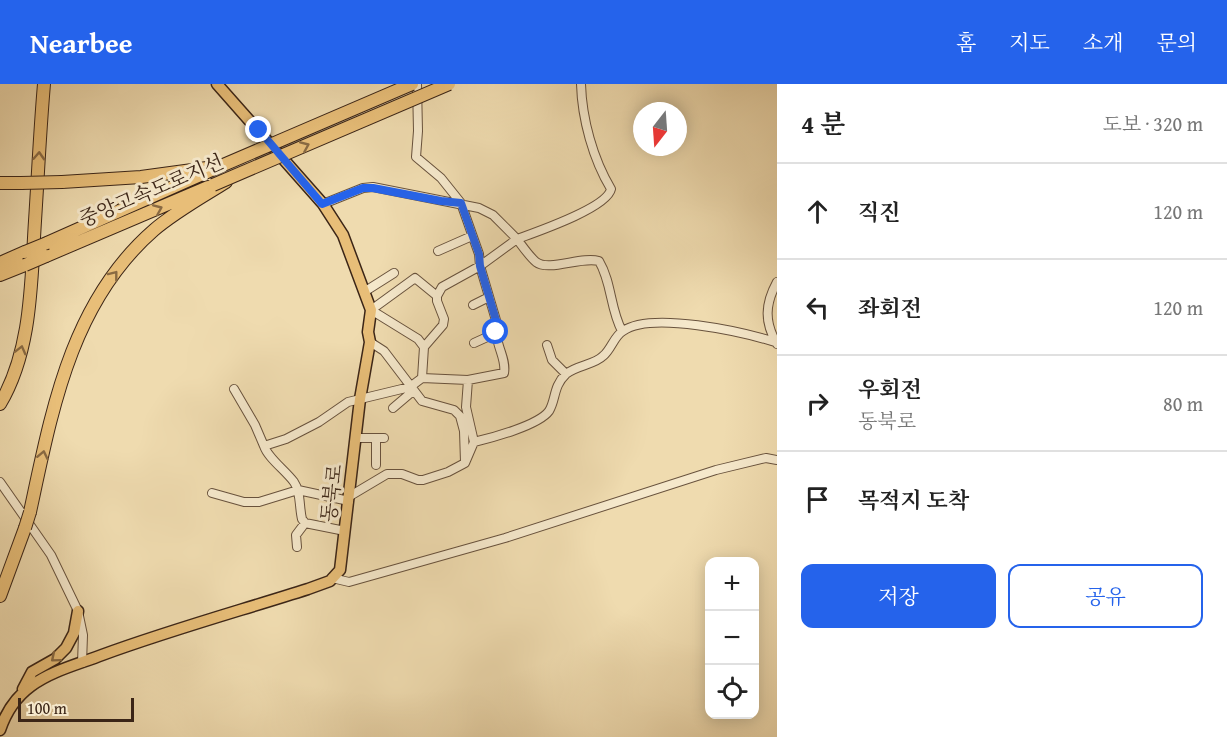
<!DOCTYPE html>
<html lang="ko">
<head>
<meta charset="utf-8">
<style>
  :root { --surface:#fff; --page:#f2f2f2; --text:#222; --muted:#767676; --line:#e0e0e0; --accent:#2563eb }
  body { margin:0; font-family:"Gentium Book Plus","Noto Serif KR",serif; background:var(--page); color:var(--text) }
  .controls { position:absolute; right:18px; bottom:18px; display:grid; overflow:hidden; border-radius:12px; box-shadow:0 3px 15px #0003 }
  .controls button { width:54px; height:54px; display:grid; place-items:center; padding:0; border:0; border-bottom:2px solid var(--line); background:var(--surface); color:var(--text); font:30px sans-serif }
  .compass { position:absolute; left:633px; top:18px; width:54px; height:54px; border-radius:50%; background:var(--surface); box-shadow:0 3px 15px #0003; rotate:197deg }
  .scale { position:absolute; left:18px; bottom:15px; width:116px; box-sizing:border-box; padding-left:6px; border:3px solid #3b2517; border-top:0; font-size:16px; line-height:21px; white-space:nowrap; color:#3b2517; -webkit-text-stroke:4px #f5e8cb; paint-order:stroke }
  .stop { position:absolute; width:18px; height:18px; margin:-14px; border:4px solid #2563eb; border-radius:50%; background:#fff }
  .stop.end { background:#2563eb; border-color:#fff; box-shadow:0 2px 6px #0008 }
  .list { margin:0; padding:0; list-style:none }
  h2 { display:flex; justify-content:space-between; align-items:center; height:78px; margin:0; padding:0 24px; font-size:26px }
  h2 small { font-size:20px; font-weight:400; color:var(--muted) }
  .list li { display:grid; grid-template-columns:39px 1fr auto; gap:18px; align-items:center; box-sizing:border-box; height:96px; padding:0 24px; border-top:2px solid var(--line) }
  .list b { display:block; font-size:22px; white-space:nowrap }
  .list p { margin:0; font-size:20px; white-space:nowrap; color:var(--muted) }
  .list em { font-size:20px; font-style:normal; color:var(--muted) }
  .actions { display:flex; gap:12px; padding:18px 24px }
  .actions a { flex:1; padding:14px 0; border:2px solid var(--accent); border-radius:12px; text-align:center; font-size:21px; color:var(--accent) }
  .actions .main { background:var(--accent); color:#fff }
  .icon { flex:none; width:33px; height:33px; fill:none; stroke:currentColor; stroke-width:2; stroke-linecap:round; stroke-linejoin:round }
  .map { position:relative; flex:none; width:777px; height:653px; overflow:hidden }
  header { display:flex; align-items:center; gap:36px; box-sizing:border-box; height:84px; padding:0 30px; background:var(--accent); color:#fff }
  header strong { font-size:28px }
  nav { display:flex; gap:33px; margin-inline-start:auto; font-size:21px }
  main { display:flex }
  aside { flex:1; background:var(--surface) }
  .map>svg:first-child { display:block }
</style>
</head>
<body>
<header>
<strong>Nearbee</strong>
<nav><a>홈</a><a>지도</a><a>소개</a><a>문의</a></nav>
</header>
<main>
<div class="map">
<svg width="777" height="653" viewBox="0 0 777 653">
  <rect width="100%" height="100%" fill="#efdbaf"/>
  <filter id="stains"><feTurbulence type="fractalNoise" baseFrequency=".00333" numOctaves="4"/><feColorMatrix values="0 0 0 0 .2 0 0 0 0 .09 0 0 0 0 .02 0 0 0 .5 -.17"/></filter>
  <radialGradient id="worn" r=".72"><stop offset=".6" stop-color="#630" stop-opacity="0"/><stop offset="1" stop-color="#630" stop-opacity=".3"/></radialGradient>
  <g fill="none" stroke-linecap="round" stroke-linejoin="round">
    <defs>
      <path id="minor" d="M417,0l1,47 -2,26 25,21 20,25 18,51 1,12 18,61c-5,16 9,30 6,46l-36,7 -2,27 8,35
        M323,120l40,-16 10,-1 106,21 14,7 24,24c19,-7 90,-31 94,-50 -18,-30 -29,-70 -30,-105
        M438,167l34,-15
        M364,208l30,-19
        M473,221l16,-8
        M370,258l14,9 38,50 32,9 6,6 4,15 1,31
        M474,259l22,-10
        M777,260c-13,-22 -12,-40 0,-62
        M547,261l5,15 14,14
        M424,263l19,-22 1,-6 -7,-18v-5l5,-9 38,-21 37,-27c6,8 12,17 19,23 13,10 45,-6 63,-1 13,22 11,48 23,70
        M422,294l2,-31 -6,-8 -47,-29 44,-32 22,18
        M234,305l21,36 9,21
        M393,324l20,-17
        M356,354h28
        M376,381v-26
        M0,398l51,73 27,56 5,24 -1,28
        M212,409l32,9h15l39,-12 51,11
        M350,412l37,-22h15l16,6h5l25,-8 17,-9 9,-21c18,-4 65,-17 75,-31 7,-11 4,-25 17,-37 11,-9 28,-9 37,-18 8,-6 11,-20 20,-25 28,-20 120,1 152,11
        M345,447l-40,-8 -3,-4c-3,-12 -1,-27 -8,-37 -9,-12 -26,-24 -30,-36l22,-7 33,-17 29,-20 62,-15 12,-9 46,2
        M297,463l-1,-12 9,-12
        M332,494l17,4 156,-44 211,-68 50,-12 11,2"/>
      <path id="major" d="M23,605l9,-17 23,-13 11,-11 8,-15 4,-22
        M0,646c6,-18 16,-33 31,-44 20,-15 48,-22 71,-31 68,-25 137,-44 206,-66l22,-8 10,-11 20,-171 10,-57 -2,-10 3,-22 -28,-75 -20,-31 -106,-120"/>
      <path id="highway" d="M62,98l79,-5 66,-9
        M0,99h21
        M47,159l160,-71
        M46,172l162,-69
        M0,179l25,-11
        M0,191l25,-10
        M0,320c32,-54 31,-122 35,-183 3,-46 5,-91 9,-137
        M30,428c22,-102 41,-210 124,-282 21,-18 48,-33 72,-48
        M0,512l25,-68"/>
    </defs>
    <use href="#minor" stroke="#68523d" stroke-width="10"/>
    <use href="#major" stroke="#3b2517" stroke-width="13"/>
    <use href="#highway" stroke="#3b2517" stroke-width="14"/>
    <use href="#minor" stroke="#f5e8cb" stroke-width="8"/>
    <use href="#major" stroke="#e8be78" stroke-width="10"/>
    <use href="#highway" stroke="#e8be78" stroke-width="12"/>
    <defs>
      <path id="highway-bridge" d="M207,88l205,-88
        M21,99l41,-1
        M213,101l236,-101
        M25,168l22,-9
        M25,181l21,-9
        M25,444l5,-16"/>
    </defs>
    <use href="#highway-bridge" stroke="#3b2517" stroke-width="14" stroke-linecap="butt"/>
    <use href="#highway-bridge" stroke="#e8be78" stroke-width="12"/>
  </g>
  <defs><path id="oneway-chevron" d="M-2-3.5L2.5 0L-2 3.5" fill="none" stroke-width="1.6" stroke-linecap="round" stroke-linejoin="round" transform="scale(1.5)"/></defs>
  <g stroke="#896a43">
    <use href="#oneway-chevron" transform="translate(305 62) rotate(-23)"/>
    <use href="#oneway-chevron" transform="translate(39 72) rotate(-87)"/>
    <use href="#oneway-chevron" transform="translate(158 125) rotate(-23)"/>
    <use href="#oneway-chevron" transform="translate(114 191) rotate(-52)"/>
    <use href="#oneway-chevron" transform="translate(21 266) rotate(-76)"/>
    <use href="#oneway-chevron" transform="translate(43 371) rotate(-78)"/>
    <use href="#oneway-chevron" transform="translate(55 574) rotate(140)"/>
  </g>
  <g fill="none" stroke-linecap="round" stroke-linejoin="round">
    <path stroke="#2563eb" stroke-width="8" d="M259,46l63,74 41,-16h10l68,13 20,2 18,51 1,12 18,61 -2,5"/>
  </g>
  <g text-anchor="middle" dominant-baseline="central" stroke-width="6" stroke-linejoin="round" paint-order="stroke">
    <g font-size="20" fill="#3b2517" stroke="#f5e8cb">
      <text transform="translate(151 106) rotate(-23)">중앙고속도로지선</text>
      <text transform="translate(331 409) rotate(-83)">동북로</text>
    </g>
  </g>
  <rect width="100%" height="100%" filter="url(#stains)"/>
  <rect width="100%" height="100%" fill="url(#worn)"/>
</svg>
<div class="controls">
<button>+</button>
<button>−</button>
<button><svg class="icon" aria-label="locate" viewBox="0 0 24 24"><circle cx="12" cy="12" r="6"/><path d="M12 2v4M12 18v4M2 12h4M18 12h4"/></svg></button>
</div>
<svg class="compass" viewBox="-18 -18 36 36"><path d="M0-13l5 13h-10z" fill="#e53935"/><path d="M0 13l5-13h-10z" fill="#767676"/></svg>
<div class="scale">100 m</div>
<div class="stop" style="left:496px;top:248px"></div>
<div class="stop end" style="left:259px;top:46px"></div>
</div>
<aside>
<h2>4 분<small>도보 · 320 m</small></h2>
<ul class="list">
<li><svg class="icon" aria-label="ahead" viewBox="0 0 24 24"><path d="M12 20V5M6 11l6-6 6 6"/></svg><div><b>직진</b></div><em>120 m</em></li>
<li><svg class="icon" aria-label="left" viewBox="0 0 24 24"><path d="M17 20v-9H6M10 6l-5 5 5 5"/></svg><div><b>좌회전</b></div><em>120 m</em></li>
<li><svg class="icon" aria-label="right" viewBox="0 0 24 24"><path d="M7 20v-9h11M14 6l5 5-5 5"/></svg><div><b>우회전</b><p>동북로</p></div><em>80 m</em></li>
<li><svg class="icon" aria-label="arrive" viewBox="0 0 24 24"><path d="M6 21V4h12l-3 4 3 4H6"/></svg><div><b>목적지 도착</b></div></li>
</ul>
<div class="actions"><a class="main">저장</a><a>공유</a></div>
</aside>
</main>
</body>
</html>
